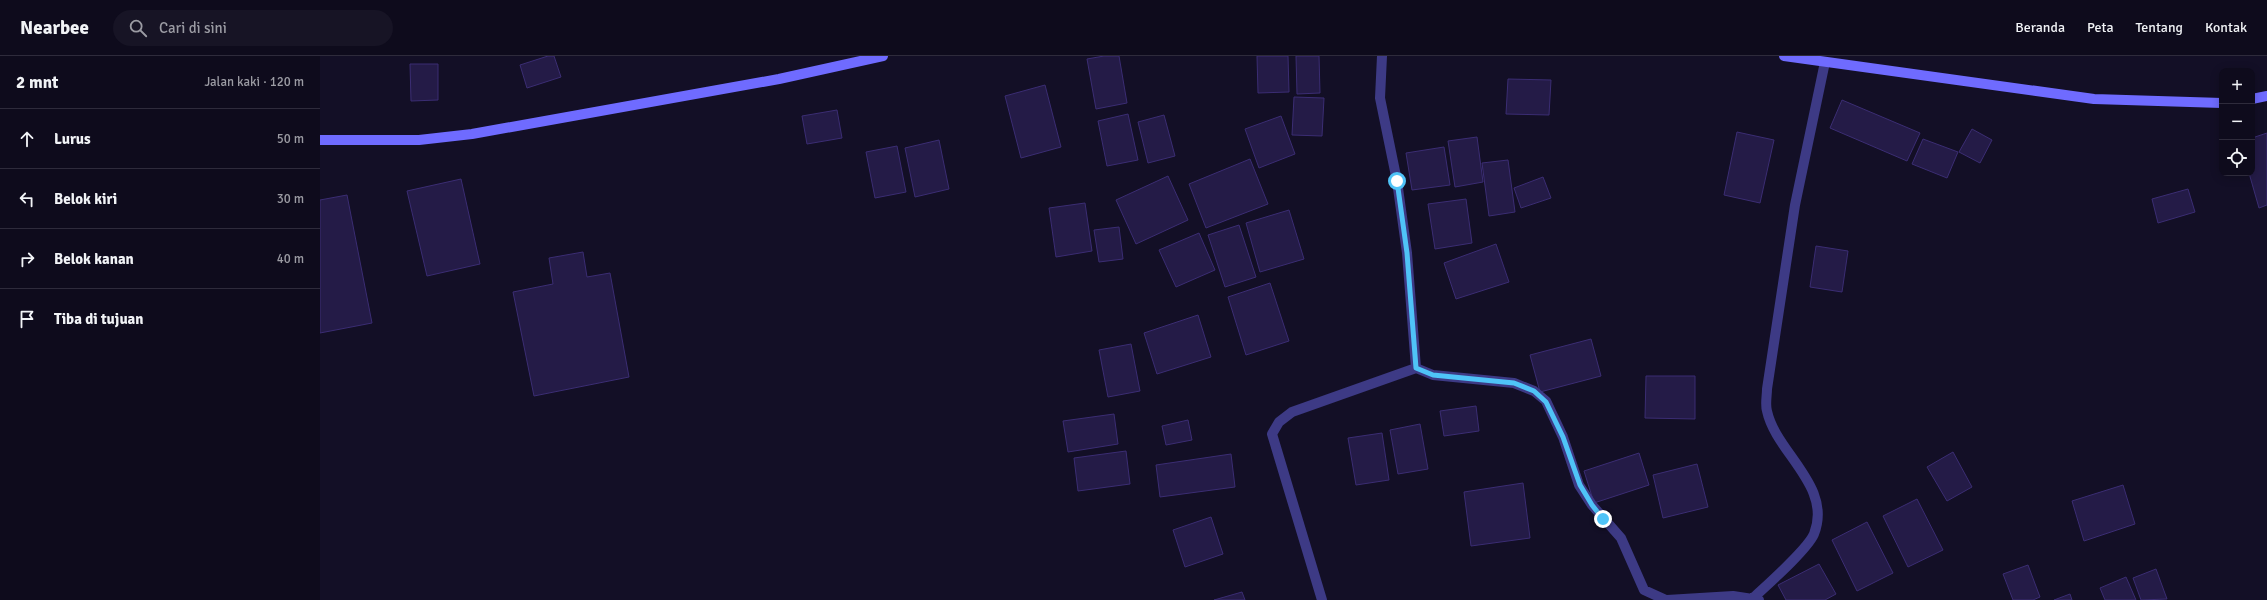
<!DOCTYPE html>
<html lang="id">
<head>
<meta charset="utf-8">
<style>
  :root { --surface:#0e0b1c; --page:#171425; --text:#f1f3f6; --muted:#9b9ba3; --line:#2e2b3b }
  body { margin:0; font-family:Signika,sans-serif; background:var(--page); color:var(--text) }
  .controls { position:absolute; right:12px; top:12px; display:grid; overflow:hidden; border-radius:8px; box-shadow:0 2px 10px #0003 }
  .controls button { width:36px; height:36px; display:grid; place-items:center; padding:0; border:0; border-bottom:1px solid var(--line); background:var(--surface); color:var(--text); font:20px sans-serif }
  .stop { position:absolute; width:12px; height:12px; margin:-9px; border:3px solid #4fc3f7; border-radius:50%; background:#fff }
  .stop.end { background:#4fc3f7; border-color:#fff; box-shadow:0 1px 4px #0008 }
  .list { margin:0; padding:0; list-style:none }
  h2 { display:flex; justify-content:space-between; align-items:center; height:52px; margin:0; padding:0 16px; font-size:17px }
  h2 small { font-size:13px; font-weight:400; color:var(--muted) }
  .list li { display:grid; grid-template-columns:26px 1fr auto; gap:12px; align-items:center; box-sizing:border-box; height:60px; padding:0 16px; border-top:1px solid var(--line) }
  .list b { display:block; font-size:15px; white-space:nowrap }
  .list em { font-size:13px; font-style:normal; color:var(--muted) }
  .icon { flex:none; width:22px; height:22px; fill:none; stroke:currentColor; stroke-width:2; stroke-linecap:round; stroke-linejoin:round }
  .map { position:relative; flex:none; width:1947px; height:544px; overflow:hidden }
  header { display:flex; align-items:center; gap:24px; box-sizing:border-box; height:56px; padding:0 20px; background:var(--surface); border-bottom:1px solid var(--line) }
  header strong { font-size:19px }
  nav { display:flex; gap:22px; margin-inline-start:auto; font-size:14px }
  .search { width:280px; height:36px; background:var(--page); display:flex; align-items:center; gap:10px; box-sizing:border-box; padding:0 14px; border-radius:22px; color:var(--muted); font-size:15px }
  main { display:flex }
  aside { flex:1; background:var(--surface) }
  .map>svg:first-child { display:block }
</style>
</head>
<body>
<header>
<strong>Nearbee</strong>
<div class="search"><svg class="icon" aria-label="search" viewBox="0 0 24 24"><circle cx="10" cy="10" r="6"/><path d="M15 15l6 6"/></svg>Cari di sini</div>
<nav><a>Beranda</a><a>Peta</a><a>Tentang</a><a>Kontak</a></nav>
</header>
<main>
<aside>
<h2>2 mnt<small>Jalan kaki · 120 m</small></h2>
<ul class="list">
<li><svg class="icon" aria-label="ahead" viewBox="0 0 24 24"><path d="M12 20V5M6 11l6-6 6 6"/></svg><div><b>Lurus</b></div><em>50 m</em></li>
<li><svg class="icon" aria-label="left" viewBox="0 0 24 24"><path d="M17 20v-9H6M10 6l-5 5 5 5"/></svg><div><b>Belok kiri</b></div><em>30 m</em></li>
<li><svg class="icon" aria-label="right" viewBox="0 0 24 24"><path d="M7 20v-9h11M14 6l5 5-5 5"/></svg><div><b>Belok kanan</b></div><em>40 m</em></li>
<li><svg class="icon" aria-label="arrive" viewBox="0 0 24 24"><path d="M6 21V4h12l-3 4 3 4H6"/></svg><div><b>Tiba di tujuan</b></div></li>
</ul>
</aside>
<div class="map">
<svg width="1947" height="544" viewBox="0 0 1947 544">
  <rect width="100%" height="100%" fill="#130f26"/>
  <path fill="#241b47" stroke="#3b2d73" d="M228,0h6l7,21 -34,11 -7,-23z
    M784,0h15l8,47 -31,6 -9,-50z
    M937,0h31l1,36 -31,1z
    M976,0h23l1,37 -23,1z
    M90,8h28v36l-27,1z
    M1188,23l43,1 -2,35 -43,-1z
    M725,29l16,62 -40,11 -16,-62z
    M974,41l30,1 -2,38 -30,-1z
    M1522,44l78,33 -13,28 -77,-33z
    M517,54l5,28 -35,6 -5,-28z
    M808,58l10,46 -31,6 -9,-45z
    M844,59l11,41 -27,7 -10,-41z
    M961,60l14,38 -36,14 -14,-39z
    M1652,73l20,11 -12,23 -21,-11z
    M1417,76l37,8 -14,63 -36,-8z
    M1947,77v72l-8,3 -10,-35h3v-35z
    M1157,81l6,45 -28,5 -7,-46z
    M1603,83l35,13 -11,26 -35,-14z
    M619,84l10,49 -34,8 -10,-49z
    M577,90l9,46 -31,6 -9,-46z
    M1124,91l6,38 -38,5 -6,-37z
    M930,103l18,45 -62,24 -17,-44z
    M1188,104l7,52 -26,4 -7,-53z
    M848,120l20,44 -52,24 -20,-44z
    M1223,121l8,21 -30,10 -7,-20z
    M141,123l19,85 -53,12 -20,-85z
    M1868,133l7,23 -37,11 -6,-24z
    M27,139l25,128 -52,10v-133z
    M1146,143l6,44 -37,6 -7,-45z
    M765,147l7,48 -36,6 -7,-49z
    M969,154l15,49 -44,13 -14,-49z
    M919,169l17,52 -31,10 -17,-52z
    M799,171l4,32 -24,3 -5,-32z
    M879,177l16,37 -39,17 -17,-37z
    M1176,188l13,38 -53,17 -12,-36z
    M1496,190l32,5 -6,41 -32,-5z
    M263,196l4,25 23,-4 19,104 -95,19 -21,-104 40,-8 -4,-26z
    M950,227l19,58 -43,14 -18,-58z
    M878,259l13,42 -54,17 -13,-41z
    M1271,283l10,37 -61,16 -10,-37z
    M811,288l9,47 -32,6 -9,-47z
    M1326,320h49v43l-50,-1z
    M1156,350l3,25 -35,5 -4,-25z
    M794,358l4,30 -50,8 -5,-31z
    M868,364l4,20 -26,5 -4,-19z
    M1100,368l8,45 -30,5 -8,-44z
    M1062,377l7,47 -33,5 -8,-47z
    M806,395l4,33 -52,7 -4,-33z
    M1633,396l19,35 -25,14 -20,-34z
    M1319,397l10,32 -55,18 -10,-32z
    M911,398l4,33 -75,10 -4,-32z
    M1377,408l11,43 -45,11 -10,-43z
    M1203,427l7,55 -59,8 -7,-54z
    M1803,429l12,39 -51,17 -12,-40z
    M1597,443l26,51 -35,17 -25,-51z
    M891,461l12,37 -38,13 -12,-37z
    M1547,466l26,51 -36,18 -25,-51z
    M1499,508l17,30 -11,6h-39l-8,-15z
    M1708,509l12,32 -7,3h-20l-10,-26z
    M1836,513l11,30 -26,1 -8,-22z
    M1806,521l10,23h-31l-5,-12z
    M922,536l3,8h-31z
    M1750,538l2,6h-18z"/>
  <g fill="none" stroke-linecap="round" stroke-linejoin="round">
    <path stroke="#3d3a85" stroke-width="10" d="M1062,0l-2,42 17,83 10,72 9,115
      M1433,542c14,-13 54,-48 61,-64 19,-48 -38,-81 -47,-123 -2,-7 0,-15 0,-22l28,-184 30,-143
      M1002,544l-50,-166 7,-12 13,-10 124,-44 17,7 81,8 20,8 12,10 17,36 16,48 13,20 29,33 23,52 22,10
      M1347,544l66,-4 26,4"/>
    <path stroke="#6f6bff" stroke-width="10" d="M1464,0l310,43 128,4
      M1932,43l15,-3
      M0,84h99l53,-6 307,-55 104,-23"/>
  </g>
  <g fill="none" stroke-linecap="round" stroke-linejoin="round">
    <path stroke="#4fc3f7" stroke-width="5" d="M1077,125l10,72 9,115 17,7 81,8 20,8 12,11 17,35 17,48 12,20 11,14"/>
  </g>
</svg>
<div class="controls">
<button>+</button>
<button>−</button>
<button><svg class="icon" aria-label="locate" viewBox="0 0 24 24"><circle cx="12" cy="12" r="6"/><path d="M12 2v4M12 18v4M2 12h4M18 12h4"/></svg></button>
</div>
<div class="stop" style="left:1077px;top:125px"></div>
<div class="stop end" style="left:1283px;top:463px"></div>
</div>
</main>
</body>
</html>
